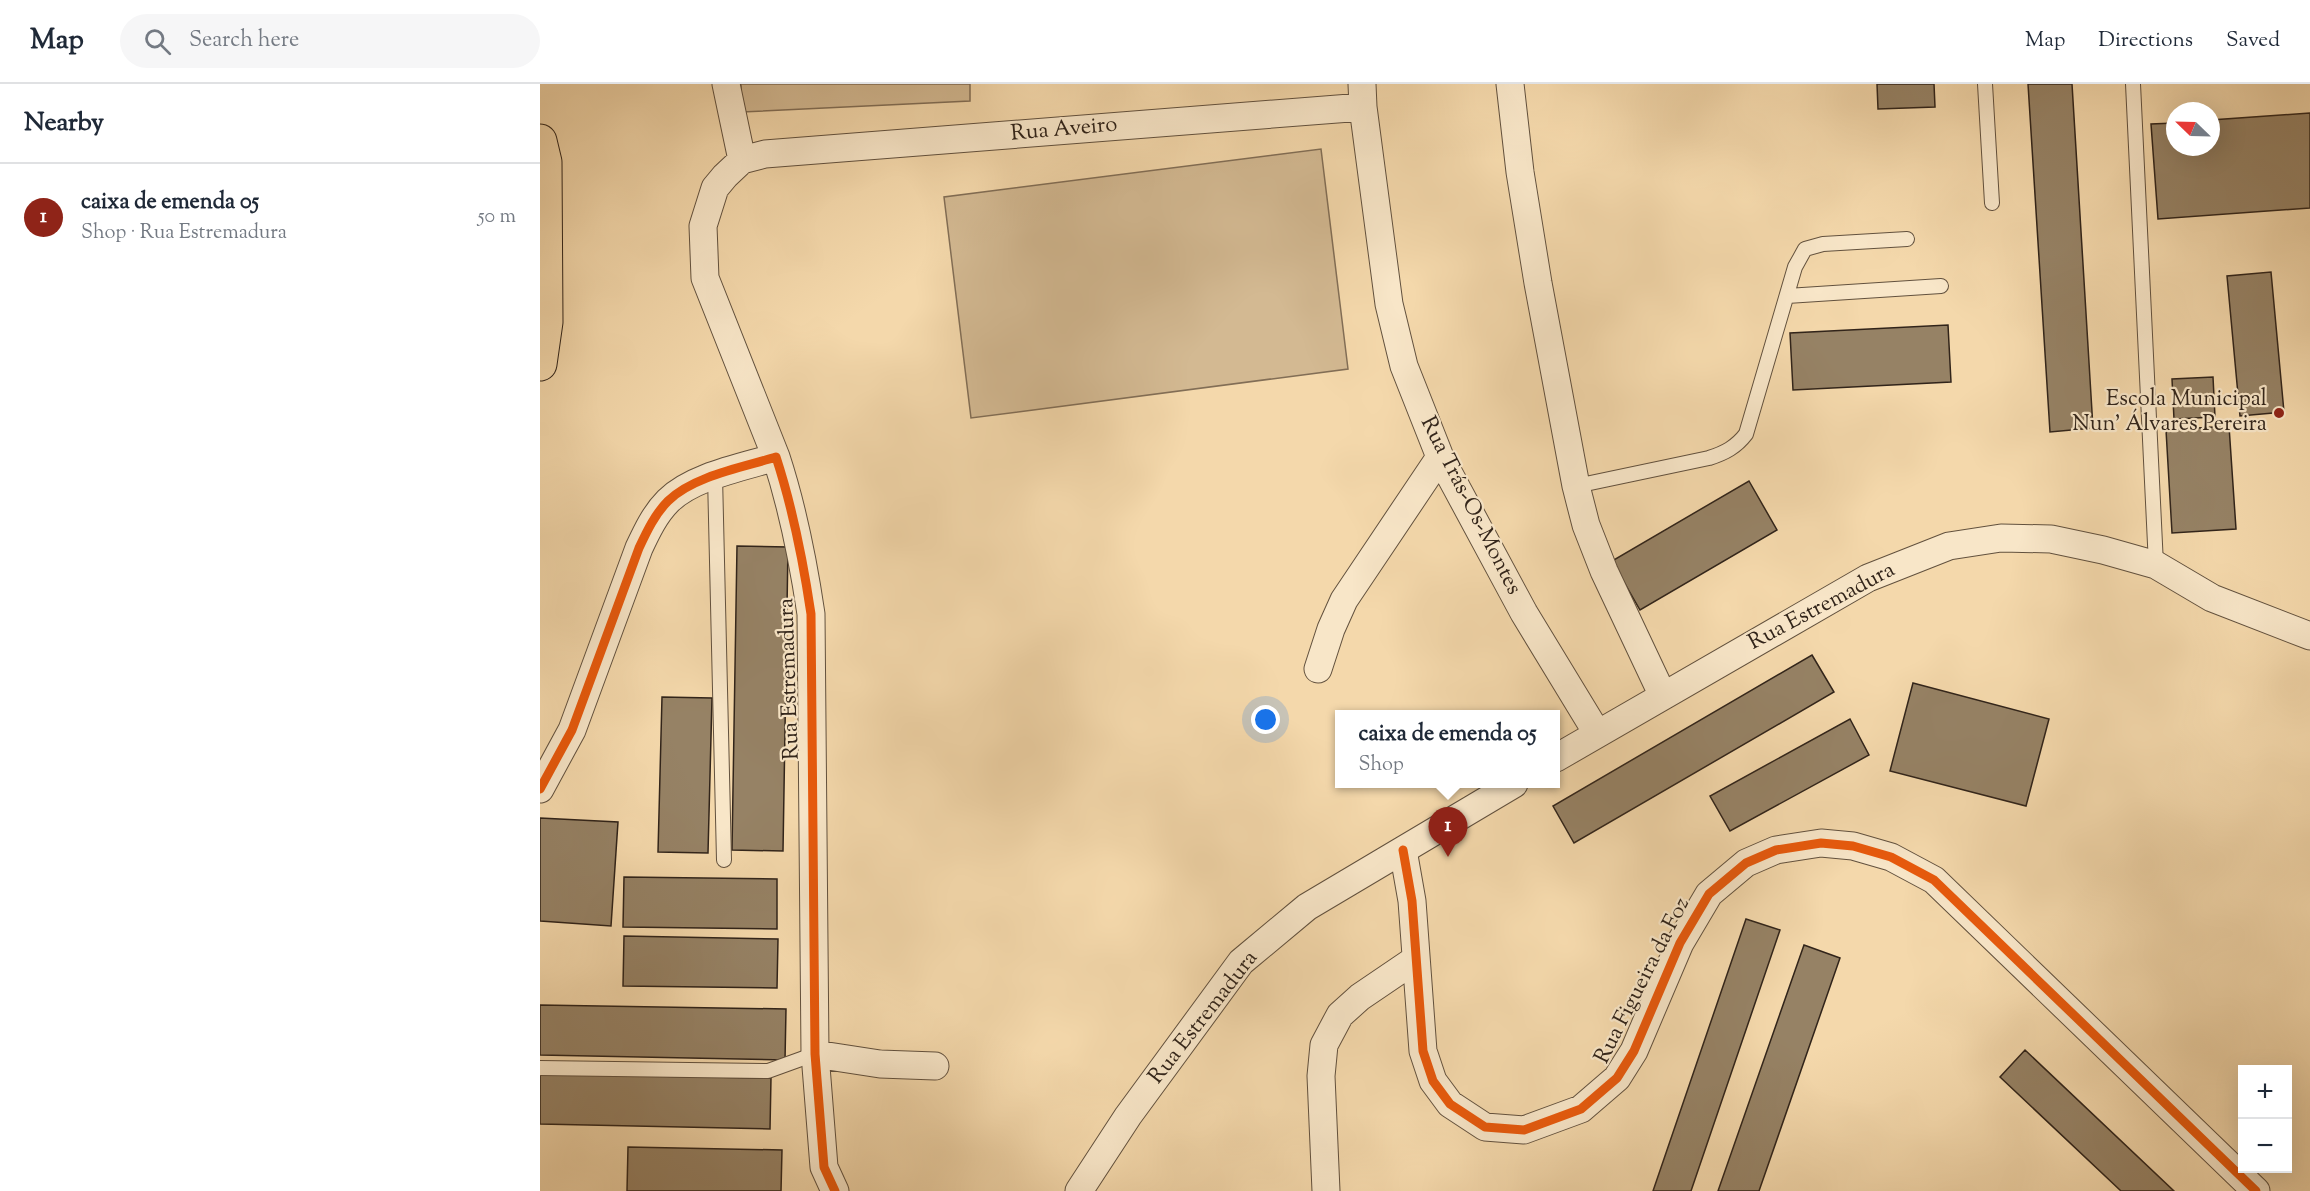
<!DOCTYPE html>
<html lang="en">
<head>
<meta charset="utf-8">
<style>
  :root { --surface:#fff; --page:#f6f6f7; --text:#1f2937; --muted:#747a83; --line:#e0e1e3; --accent:#8f2418 }
  body { margin:0; font-family:"Sorts Mill Goudy",serif; background:var(--page); color:var(--text) }
  .controls { position:absolute; right:18px; bottom:18px; display:grid; overflow:hidden; border-radius:0px; box-shadow:0 6px 24px #0002 }
  .controls button { width:54px; height:54px; display:grid; place-items:center; padding:0; border:0; border-bottom:2px solid var(--line); background:var(--surface); color:var(--text); font:30px sans-serif }
  .compass { position:absolute; left:1626px; top:18px; width:54px; height:54px; border-radius:50%; background:var(--surface); box-shadow:0 6px 24px #0002; rotate:293deg }
  .you { position:absolute; left:726px; top:636px; width:21px; height:21px; margin:-15px; border:4px solid #fff; border-radius:50%; background:#1a73e8; box-shadow:0 0 0 9px #1a73e833 }
  .badge { display:grid; place-items:center; width:39px; height:39px; border-radius:50%; background:var(--accent); color:#fff; font-size:20px; font-weight:700 }
  .pin { position:absolute; translate:-50% -50px; filter:drop-shadow(0 2px 3px #0008) }
  .pin::after { content:''; position:absolute; top:32px; width:21px; height:18px; background:inherit; clip-path:polygon(0 0,100% 0,50% 100%) }
  .popup { position:absolute; left:795px; top:626px; width:225px; height:78px; box-sizing:border-box; display:grid; place-content:center; border-radius:0px; background:var(--surface); filter:drop-shadow(0 2px 4px #0005); font-size:20px; white-space:nowrap; color:var(--muted) }
  .popup b { font-size:22px; color:var(--text) }
  .popup::after { content:''; position:absolute; left:50%; top:100%; margin-left:-12px; border:12px solid transparent; border-top-color:var(--surface) }
  .list { margin:0; padding:0; list-style:none }
  h2 { display:flex; justify-content:space-between; align-items:center; height:78px; margin:0; padding:0 24px; font-size:26px }
  h2 small { font-size:20px; font-weight:400; color:var(--muted) }
  .list li { display:grid; grid-template-columns:39px 1fr auto; gap:18px; align-items:center; box-sizing:border-box; height:108px; padding:0 24px; border-top:2px solid var(--line) }
  .list b { display:block; font-size:22px; white-space:nowrap }
  .list p { margin:0; font-size:20px; white-space:nowrap; color:var(--muted) }
  .list em { font-size:20px; font-style:normal; color:var(--muted) }
  .icon { flex:none; width:33px; height:33px; fill:none; stroke:currentColor; stroke-width:2; stroke-linecap:round; stroke-linejoin:round }
  .map { position:relative; flex:none; width:1770px; height:1107px; overflow:hidden }
  header { display:flex; align-items:center; gap:36px; box-sizing:border-box; height:84px; padding:0 30px; background:var(--surface); border-bottom:2px solid var(--line) }
  header strong { font-size:28px }
  nav { display:flex; gap:33px; margin-inline-start:auto; font-size:21px }
  .search { width:420px; height:54px; background:var(--page); display:flex; align-items:center; gap:15px; box-sizing:border-box; padding:0 21px; border-radius:33px; color:var(--muted); font-size:22px }
  main { display:flex }
  aside { flex:1; background:var(--surface) }
  .map>svg:first-child { display:block }
</style>
</head>
<body>
<header>
<strong>Map</strong>
<div class="search"><svg class="icon" aria-label="search" viewBox="0 0 24 24"><circle cx="10" cy="10" r="6"/><path d="M15 15l6 6"/></svg>Search here</div>
<nav><a>Map</a><a>Directions</a><a>Saved</a></nav>
</header>
<main>
<aside>
<h2>Nearby<small></small></h2>
<ul class="list">
<li><span class="badge">1</span><div><b>caixa de emenda 05</b><p>Shop · Rua Estremadura</p></div><em>50 m</em></li>
</ul>
</aside>
<div class="map">
<svg width="1770" height="1107" viewBox="0 0 1770 1107">
  <rect width="100%" height="100%" fill="#f4d8ab"/>
  <filter id="stains"><feTurbulence type="fractalNoise" baseFrequency=".00333" numOctaves="4"/><feColorMatrix values="0 0 0 0 .2 0 0 0 0 .09 0 0 0 0 .02 0 0 0 .5 -.17"/></filter>
  <radialGradient id="worn" r=".72"><stop offset=".6" stop-color="#630" stop-opacity="0"/><stop offset="1" stop-color="#630" stop-opacity=".3"/></radialGradient>
  <path fill="#d3b992" stroke="#826e56" stroke-width="1.5" d="M201,0h229v17l-228,11z
    M781,65l27,220 -377,49 -27,-221z"/>
  <path fill="#968265" stroke="#31241a" stroke-width="1.5" d="M1337,0h57l1,23 -57,2z
    M1488,0h44l21,344 -43,4z
    M1770,29v95l-152,11 -7,-95 24,-1v24h36v-27z
    M1731,188l13,140 -44,4 -13,-140z
    M1408,241l3,57 -158,8 -3,-57z
    M1673,293l2,40 -41,2 -2,-40z
    M1689,342l7,103 -64,4 -6,-103z
    M1209,397l28,49 -137,80 -28,-49z
    M197,462l51,1 -5,304 -51,-1z
    M1272,571l22,37 -260,151 -21,-37z
    M1373,599l136,36 -23,87 -136,-35z
    M122,613l50,1 -4,155 -50,-1z
    M1310,635l19,36 -139,76 -20,-35z
    M0,734l78,4 -7,104 -71,-5z
    M84,793l153,2v50l-154,-2z
    M1206,835l34,11 -89,261h-38z
    M84,852l154,3 -1,49 -154,-2z
    M1264,861l36,13 -81,233h-41z
    M0,921l246,4 -1,51 -245,-5z
    M1485,966l149,141h-53l-121,-114z
    M0,990l231,4 -1,51 -230,-5z
    M88,1063l154,3 -1,41h-154z"/>
  <g fill="none" stroke-linecap="round" stroke-linejoin="round">
    <defs>
      <path id="lane" d="M1445,0l7,119
        M1593,0l23,481
        M1247,212l154,-10
        M175,392l9,384
        M1036,402l133,-28c16,-5 27,-11 37,-24l49,-167 10,-18 18,-5 84,-5
        M0,984l228,3 47,-17"/>
      <path id="street" d="M186,0l16,76
        M822,0l1,23 26,197 15,62 36,91 84,156 73,120
        M970,0l10,88 18,111 38,203 10,39 18,46 59,125
        M236,373l-71,-179 -2,-52 12,-38 10,-12 17,-16 23,-6 598,-47
        M778,585l13,-40 13,-29 96,-143
        M1016,674l312,-180 81,-32 52,-8 50,1 52,11 53,15 56,33 98,38
        M0,705l32,-59 67,-182c8,-17 16,-34 29,-47 25,-25 76,-34 108,-44 17,52 27,103 35,157l4,440 9,113 11,24
        M863,766l9,51 11,150 10,30 17,23 35,23 39,3 57,-21 36,-31 17,-27 46,-108 29,-49 37,-31 30,-13 45,-7 32,3 38,11 43,23 322,311
        M275,970l65,10 55,2
        M539,1107l49,-75 113,-154 66,-55 207,-123
        M786,1107l-5,-115 3,-31 16,-30 20,-18 56,-38"/>
      <path id="highway" d="M0,57l5,21 1,160 -6,42"/>
    </defs>
    <use href="#lane" stroke="#62513e" stroke-width="16"/>
    <use href="#street" stroke="#62513e" stroke-width="29"/>
    <use href="#highway" stroke="#31241a" stroke-width="35"/>
    <use href="#lane" stroke="#f8e6c8" stroke-width="14"/>
    <use href="#street" stroke="#f8e6c8" stroke-width="27"/>
    <use href="#highway" stroke="#f4d8ab" stroke-width="33"/>
    <defs>
      <path id="cycleway" d="M0,705l32,-59 67,-182c8,-17 16,-34 29,-47 25,-25 76,-34 108,-44 17,52 27,103 35,157l4,440 9,113 11,24
        M863,766l9,51 11,150 10,30 17,23 35,23 39,3 57,-21 36,-31 17,-27 46,-108 29,-49 37,-31 30,-13 45,-7 32,3 38,11 43,23 322,311"/>
    </defs>
    <use href="#cycleway" stroke="#f8e6c8" stroke-width="13"/>
    <use href="#cycleway" stroke="#e8590c" stroke-width="9"/>
  </g>
  <circle fill="#8f2418" stroke="#f8e6c8" stroke-width="2" cx="1739" cy="329" r="6"/>
  <g text-anchor="middle" dominant-baseline="central" stroke-width="4.5" stroke-linejoin="round" paint-order="stroke">
    <g font-size="22" fill="#31241a" stroke="#f8e6c8">
      <text transform="translate(524 46) rotate(-5)">Rua Aveiro</text>
      <text transform="translate(930 422) rotate(63)">Rua Trás-Os-Montes</text>
      <text transform="translate(1282 523) rotate(-28)">Rua Estremadura</text>
      <text transform="translate(250 595) rotate(-92)">Rua Estremadura</text>
      <text transform="translate(1103 897) rotate(-63)">Rua Figueira da Foz</text>
      <text transform="translate(664 934) rotate(-52)">Rua Estremadura</text>
    </g>
    <g font-size="22" fill="#31241a" stroke="#f8e6c8" text-anchor="end">
      <text x="1727" y="316">Escola Municipal<tspan x="1727" dy="25">Nun' Álvares Pereira</tspan></text>
    </g>
  </g>
  <rect width="100%" height="100%" filter="url(#stains)"/>
  <rect width="100%" height="100%" fill="url(#worn)"/>
</svg>
<div class="controls">
<button>+</button>
<button>−</button>
</div>
<svg class="compass" viewBox="-18 -18 36 36"><path d="M0-13l5 13h-10z" fill="#e53935"/><path d="M0 13l5-13h-10z" fill="#747a83"/></svg>
<div class="you"></div>
<div class="pin badge" style="left:908px;top:773px">1</div>
<div class="popup"><b>caixa de emenda 05</b>Shop</div>
</div>
</main>
</body>
</html>
